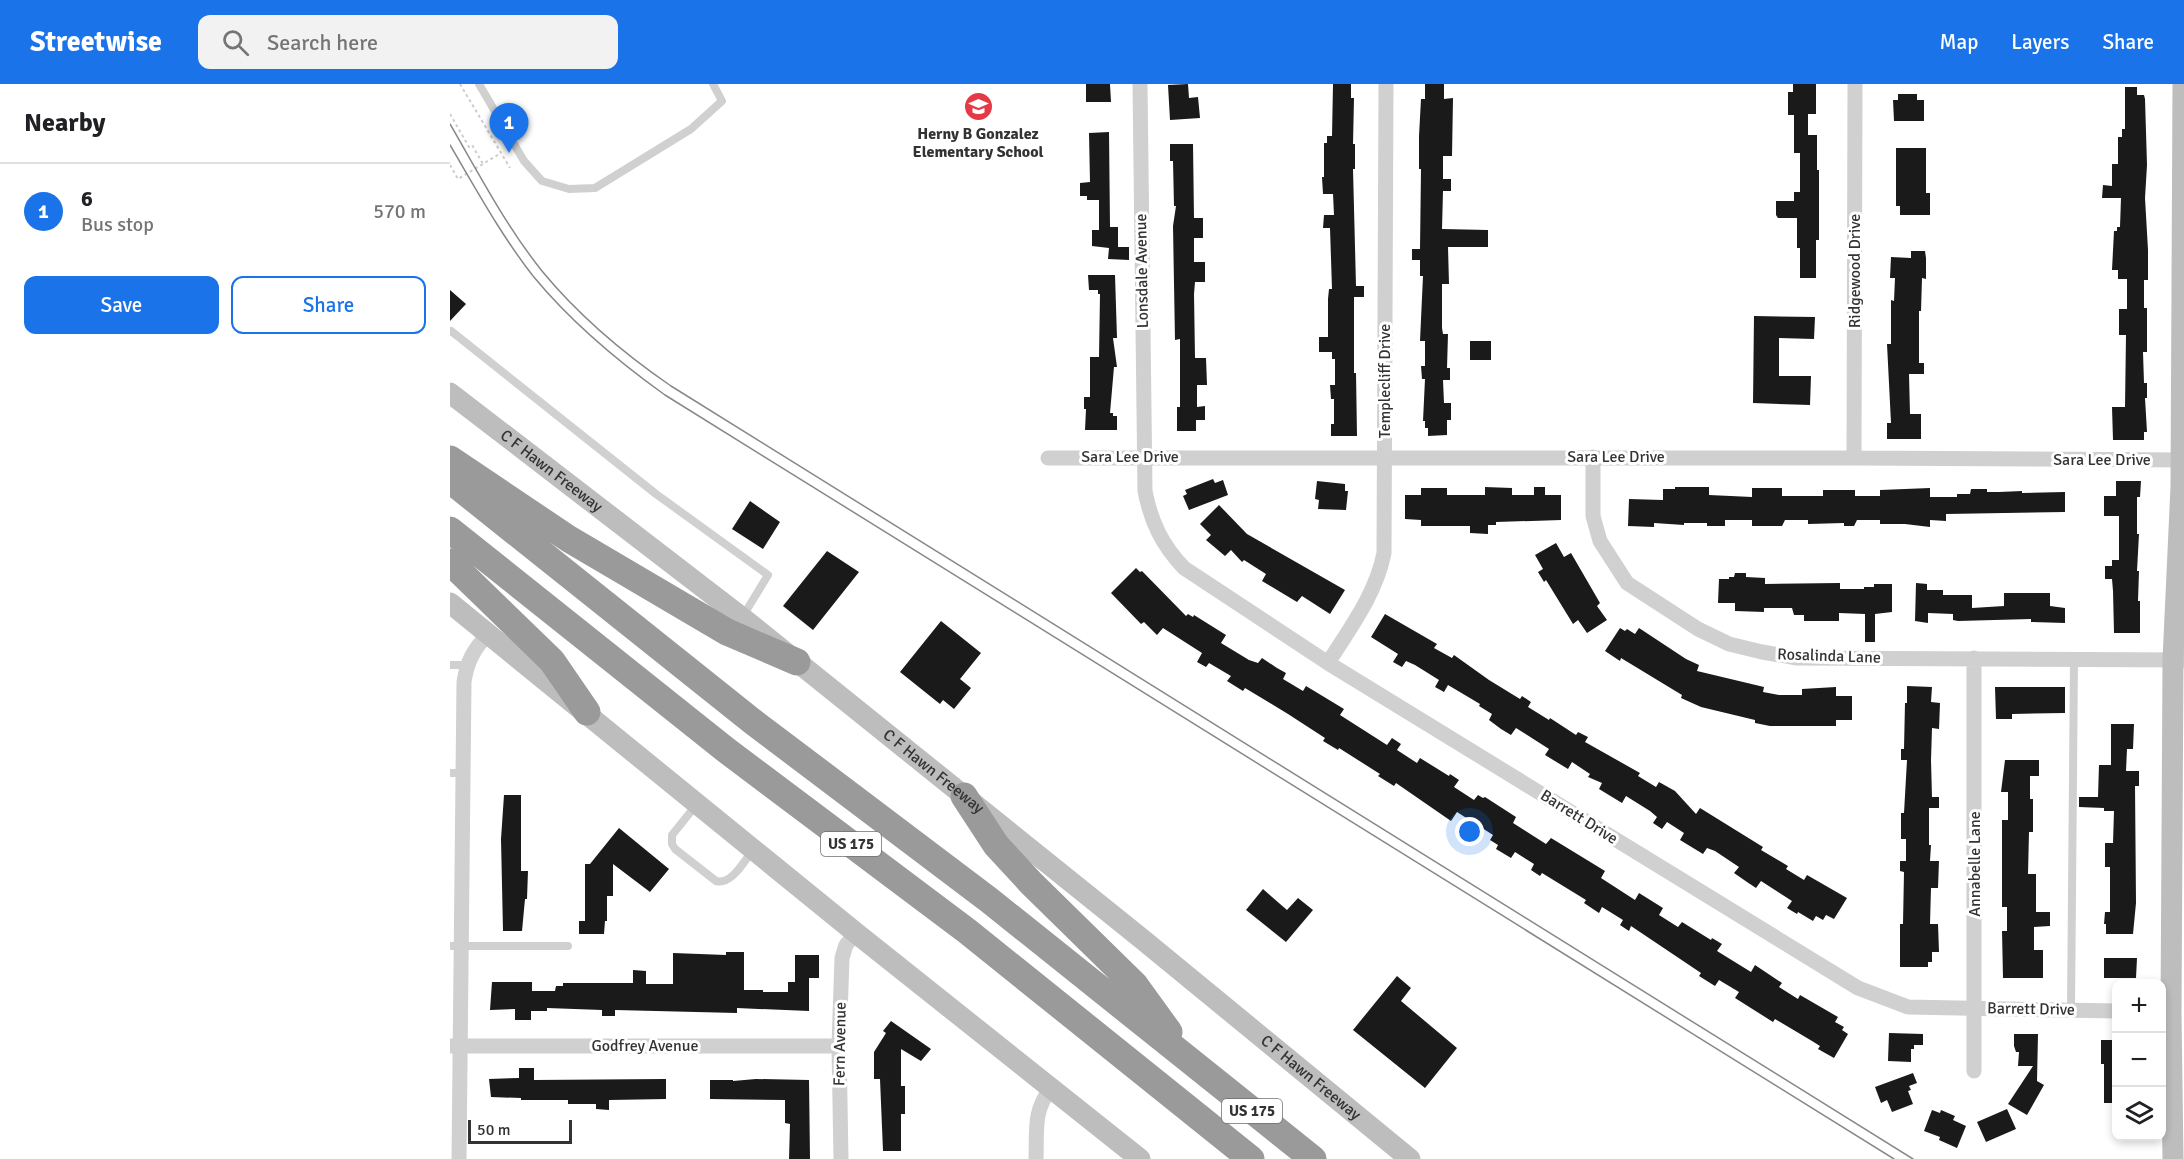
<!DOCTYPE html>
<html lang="en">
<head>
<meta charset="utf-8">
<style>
  :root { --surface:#fff; --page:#f2f2f2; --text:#202124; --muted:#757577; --line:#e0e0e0; --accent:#1a73e8 }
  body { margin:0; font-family:Signika,sans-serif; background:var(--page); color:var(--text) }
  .controls { position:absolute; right:18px; bottom:18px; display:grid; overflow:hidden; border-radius:12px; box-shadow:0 3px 9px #0003 }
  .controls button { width:54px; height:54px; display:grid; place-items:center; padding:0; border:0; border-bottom:2px solid var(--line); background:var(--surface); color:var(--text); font:30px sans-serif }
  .scale { position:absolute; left:18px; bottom:15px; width:104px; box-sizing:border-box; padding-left:6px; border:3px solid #333; border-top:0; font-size:16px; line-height:21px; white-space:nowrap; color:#333; -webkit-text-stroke:4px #fff; paint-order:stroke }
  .you { position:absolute; left:1020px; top:748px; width:21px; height:21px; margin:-15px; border:4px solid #fff; border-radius:50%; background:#1a73e8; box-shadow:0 0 0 9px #1a73e833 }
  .badge { display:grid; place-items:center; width:39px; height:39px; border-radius:50%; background:var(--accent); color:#fff; font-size:20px; font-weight:700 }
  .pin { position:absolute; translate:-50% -50px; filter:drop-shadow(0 2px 3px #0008) }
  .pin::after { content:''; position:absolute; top:32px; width:21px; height:18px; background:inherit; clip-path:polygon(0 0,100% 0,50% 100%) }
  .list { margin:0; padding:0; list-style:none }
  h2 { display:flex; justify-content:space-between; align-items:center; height:78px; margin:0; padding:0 24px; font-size:26px }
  h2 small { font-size:20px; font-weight:400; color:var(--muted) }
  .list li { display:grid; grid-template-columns:39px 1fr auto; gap:18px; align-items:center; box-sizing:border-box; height:96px; padding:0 24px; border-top:2px solid var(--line) }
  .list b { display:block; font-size:22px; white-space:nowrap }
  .list p { margin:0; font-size:20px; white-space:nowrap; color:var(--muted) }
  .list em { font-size:20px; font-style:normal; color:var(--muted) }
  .actions { display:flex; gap:12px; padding:18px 24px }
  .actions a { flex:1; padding:14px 0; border:2px solid var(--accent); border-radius:12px; text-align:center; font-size:21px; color:var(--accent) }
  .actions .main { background:var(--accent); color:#fff }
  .icon { flex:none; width:33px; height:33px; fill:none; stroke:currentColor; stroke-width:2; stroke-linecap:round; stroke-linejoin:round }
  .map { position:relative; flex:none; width:1734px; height:1075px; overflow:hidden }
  header { display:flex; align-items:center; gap:36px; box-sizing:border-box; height:84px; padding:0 30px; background:var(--accent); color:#fff }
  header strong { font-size:28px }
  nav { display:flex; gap:33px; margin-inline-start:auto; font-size:21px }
  .search { width:420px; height:54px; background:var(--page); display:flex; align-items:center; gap:15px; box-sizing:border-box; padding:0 21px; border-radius:12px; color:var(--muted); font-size:22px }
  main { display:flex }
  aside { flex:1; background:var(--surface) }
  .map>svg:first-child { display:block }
</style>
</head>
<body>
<header>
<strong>Streetwise</strong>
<div class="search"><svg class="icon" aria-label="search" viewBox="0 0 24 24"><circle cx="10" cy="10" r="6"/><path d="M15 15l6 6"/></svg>Search here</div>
<nav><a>Map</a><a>Layers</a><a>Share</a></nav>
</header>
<main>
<aside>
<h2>Nearby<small></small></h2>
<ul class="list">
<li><span class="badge">1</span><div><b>6</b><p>Bus stop</p></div><em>570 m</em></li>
</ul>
<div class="actions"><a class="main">Save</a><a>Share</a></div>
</aside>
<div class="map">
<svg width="1734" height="1075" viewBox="0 0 1734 1075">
  <rect width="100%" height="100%" fill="#fff"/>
  <path fill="#1a1a1a" d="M636,0h24l1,18h-25z
    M738,0l1,14 9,-1 2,21 -30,2 -2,-35z
    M883,0h18v14h3l-1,46h2v25h-2l3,117h8v11h-10v76h2l1,63h-26v-12h3v-25h-3l-1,-14h5v-26h-3v-7h-13v-15h9v-38l1,-10h3l-2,-61h-7l1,-13h10l-1,-21h-10l-1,-17h2v-34h3v-7h5z
    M975,0h19v15l9,-1 -1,58h-9v23h8v12h-8l-1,38 46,1v17h-40l1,37h-7v44l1,6h5l-1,34h3v12h-7l1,23h7v17h-4v15l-19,1v-8h-3v-7h-2l2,-42h-3l-1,-13h4v-25h-5l3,-65h-3v-16h-8v-11h8l1,-80h-2v-33l2,-37h4z
    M1343,0h23v30h-8v21h9v35h2v70h-3v38h-16v-30h-3v-30h-19l-2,-3v-14h18v-9h6v-39h-6v-38h-6v-23h5z
    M1675,3h12v8h7l1,4 2,66 -2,33 3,52v30h-4v28h3v44h-4l1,31h3v15h-2l2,34h-3v8h-31l-1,-33h13l1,-72h-7v-26h8v-30h-9v-9h-6l2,-39h3v-4h3l1,-29h-19l1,-13 9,1v-22h6v-27h4v-8h3z
    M1448,10h19v6h7v21h-30l-1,-21h5z
    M659,48l1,95h8v20h11v13l-21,-1 1,-11 -17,-2v-16h7v-30h-12v-4h-7v-13l10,-1 -1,-49z
    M720,60h23l1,74h9v20h-9v24h11v20h-10l-1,12 1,64h11l1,27h-10v22l8,-1v14h-9v11h-19v-24h3v-68l-5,1 -2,-114 3,-20h-2l-1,-45h-3z
    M1446,64h30v45h4v22h-30v-9h-4z
    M1461,167h14l1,7v21l-4,-1 -1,33h-2v52h5v11h-15l1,40h11v25h-34v-16h4l-4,-79h4v-44l3,1 1,-23h-5l1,-21 20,1z
    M638,191h27l2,63h-4l4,29h-3l-4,46h3v3h4v14h-32l1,-21h-2v-12h6v-40h9l1,-63h-2v-4h-9z
    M0,206l16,14 -16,17z
    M1304,232l61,1 -1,22 -35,-1v38h32l-1,29 -57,-2z
    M1020,257h21v19h-21z
    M763,395l2,4 8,-3 5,15 -39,15 -6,-14 4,-2 -2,-4z
    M867,397l28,3v7h3l-2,19 -28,-1 1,-9 -4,-1z
    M1666,397h25l-1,16h-3v37h2l-2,37h2l-1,30h2v32h-26l-1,-42 -1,-12h-7v-13h7v-6h7v-44h-15v-20h12z
    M1035,403l27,1v7h22v-8h11v8h16v25l-65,2v3h-8v9l-18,-1v-7h-49v-6l-16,-1v-24h16v-7h26v7h38z
    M1225,403h34v8l43,2v-9h30v8h41v-6h32v6h25v-6l50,-2v9h27v-3h13l1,-5h16v3h12l23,-1v2l43,-1v20l-119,2v7l-16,-1v7l-25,-3h-25v-4h-23l-3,6h-10v-3l-36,1v-4h-23l-3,6h-30v-6h-27v6h-18v-3h-23v2l-30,-2v4l-26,-1 1,-27 34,1v-11h12z
    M300,417l30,21 -17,27 -31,-20z
    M769,421l28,29 98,56 -15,24 -28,-18 -5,6 -35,-21 4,-7 -22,-14 -2,2 -11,-12 -6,6 -19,-16 5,-5 -11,-11z
    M1106,459l8,14 7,-4 29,50 -3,3 10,14 -20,13 -9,-13 -5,4 -27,-44 -2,2 -6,-10 5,-3 -8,-14z
    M377,467l32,21 -46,58 -30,-24z
    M686,484l4,4 2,-1 44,45 2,-2 5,3 1,-2 32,20 -5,8 28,17 9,3 4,-5 15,10 9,5 -3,6 20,12 3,-5 38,23 -4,6 47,30 5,-7 9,6 -4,6 20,13 3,-5 29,18 1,-2 9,6 -5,7 20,13 4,-5 5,3 2,-1 31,20 -3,6 33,21 5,-6 54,33 -4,7 34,22 4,-7 24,15 -4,7 19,12 4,-5 29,18 1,-2 10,6 -5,7 34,21 4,-7 27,18 -3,4 19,12 2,-4 38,22 -3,5 9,5 -2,3 6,4 -14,24 -16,-9 2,-3 -8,-5 -37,-22 -2,3 -38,-24 4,-6 -20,-12 -4,6 -16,-10 2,-3 -70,-47 -2,5 -9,-6 3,-5 -21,-13 -3,6 -15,-10 2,-3 -44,-27 -2,3 -9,-6 3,-6 -19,-12 -4,6 -15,-9 2,-4 -8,-5 3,-5 -36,-23 -6,9 -55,-38 -2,3 -16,-10 2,-2 -41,-26 -1,2 -15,-9 2,-3 -37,-24 -43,-26 -2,3 -16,-10 4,-5 -22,-13 -3,4 -9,-5 5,-9 -39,-25 -6,7 -13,-13 -3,2 -30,-31z
    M1285,489h11v4l19,1v6l75,-1v6h24v-2h10v-3h18v28l-17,2v28h-10v-28l-26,-1v8h-35v-6h-10l-2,-7h-28v4l-29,-1v-8h-17l1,-24h10v-2h5z
    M1466,499l11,1v6h16v5h29v13l32,-2v-13h46v13l15,2v15l-34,-1v-3l-73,2 -5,-1v-6l-25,-1v10l-13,-2z
    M935,530l52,30 -3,4 18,10 2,-3 35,25 31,19 2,-3 9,6 -3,5 21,13 1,-2 26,17 2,-3 10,5 -3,5 55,31 -2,3 18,11 3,-5 16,9 21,23 4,-6 63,39 -2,3 27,16 -2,3 18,11 3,-5 40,23 -13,21 -8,-4 -3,5 -7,-4 -3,5 -15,-9 -1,2 -10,-6 5,-7 -31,-20 -5,7 -9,-6 -13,-9 5,-6 -24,-16 -8,-3 -4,6 -23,-14 4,-7 -17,-11 -5,7 -9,-6 4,-6 -7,-6 -24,-15 -4,7 -23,-14 3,-6 -14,-6 2,-3 -18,-12 -4,7 -23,-14 4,-6 -33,-21 -5,7 -10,-6 -12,-9 3,-6 -13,-8 1,-2 -32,-19 -4,7 -9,-5 4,-7 -24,-15 -9,-4 -4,6 -9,-5 5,-8 -27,-17z
    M491,537l40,32 -21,26 11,9 -17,21 -11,-9 -3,4 -40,-32z
    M1170,544l5,3 2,-2 8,5 4,-6 47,31 13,6 -2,6 67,16 -1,5 16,3h23v-6l34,-2v9h16v24h-16v6h-66l-15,-3v-3l-54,-13 -20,-9 1,-3 -61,-37 -1,3 -15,-10z
    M1457,602l25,1 -1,15 9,1 -1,26 -7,-1 -1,32 1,37h7v11h-10v37h2l-1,16h9l-1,27h-7l-1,36h8l1,28h-7v10h-4v5h-28v-43h3l1,-52 -4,-1v-10h6v-22h-5v-26h3l3,-53h-6v-11h3l1,-46h2z
    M1545,603h70v26l-53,1v5h-16z
    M1661,640h23l-1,25h-6l-1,22h13v15h-4l1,117 -3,31h-27v-10h-2l1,-12h5v-45h-5v-24h8l1,-32h-10v-3l-25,-1v-10h19l1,-32h12z
    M1555,676h34v16h-9v23h3v33h-4l-1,42h8v38h14v14l-16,1v23h9v28h-40l-1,-47h5v-24h-5v-87h6v-28h-7z
    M54,711h17v76h7l-1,28h-2l-3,32h-19l-2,-92z
    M169,744l50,41 -19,23 -37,-28v32h-6v25h-2l-1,13h-25v-13h6v-57h5z
    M813,805l24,21 11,-12 15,12 -27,32 -40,-32z
    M276,868h18v38h19v2h25v-10h7v-27h24v23h-10v33l-72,-3v5l-122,-3v6h-13v-6l-55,-2v3h-16v9h-16v-11l-25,1 2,-28h40v9h23l1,-5h7v-3h70v-13l13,1v13h27v-31l53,2z
    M1654,874h33l-1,20h-32z
    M947,892l14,12 -10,13 56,47 -32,40 -72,-58z
    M441,937l40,28 -10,12 -20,-12v37h4v28h-4v37h-18l-3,-72h-6v-27l12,-19 -3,-2z
    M1439,949l34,1v11h-9v4h-3v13l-23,-1z
    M1564,950h24l-1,47 7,4 -17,30 -19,-11 25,-38h-15l1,-14h-3l-2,-6z
    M1651,956h15v63h-12v-39h-3z
    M69,984h15v12l132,-1v20l-57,1v10l-13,-1v-5h-28v-4h-47v-2l-30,-1 -2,-18 30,-1z
    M1463,989l4,10 -8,3 2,4 -3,1 5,13 -21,8 -5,-12 -6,3 -6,-16z
    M306,995l53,1 1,79h-21l1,-35 -5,-1v-23l-75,-1v-19h23v1z
    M1557,1025l9,20 -30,13 -9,-20z
    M1482,1026l8,3 1,-3 14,6 -2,4 13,6 -9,22 -18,-8 1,-3 -16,-6z"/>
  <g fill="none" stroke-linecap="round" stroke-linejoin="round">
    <path stroke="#cdcdcd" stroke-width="2" stroke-dasharray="3 3" stroke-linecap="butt" d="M10,0l50,84
      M0,30l19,33 3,-2 11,19
      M0,81l8,14 43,-26"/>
    <path stroke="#d0d0d0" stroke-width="8" d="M29,0l45,77 18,20 27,8 26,-1 96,-59 31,-28 -9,-17
      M0,248l1,-1 205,163 112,81 -25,41
      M0,581h17
      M0,689h13
      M247,720l-25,31v9l3,5 41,32c16,4 28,-20 37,-31
      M0,862h118
      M1621,926l3,-351"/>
    <path stroke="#d0d0d0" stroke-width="15" d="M690,0l5,407c6,31 17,54 39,77l144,95 530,325 50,19 208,4
      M1143,373v59l7,25 27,42 71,46 31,15 33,8 35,6 387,2
      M598,374h806l330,2
      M1404,374l1,-374
      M1524,574v413
      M878,579c22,-35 48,-69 56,-110l2,-469
      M0,962h389
      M9,1075l5,-477c3,-21 10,-33 24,-48
      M391,1075l-2,-113 3,-88 4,-13 10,-12
      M586,1075c1,-29 -3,-48 15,-71"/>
    <g stroke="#bdbdbd" stroke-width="21">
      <path id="s1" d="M0,309l294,226 398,320 268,220"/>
      <path d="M0,519l406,330 284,226"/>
      <path d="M1723,1075l-2,-146 2,-353 8,-173 2,-403"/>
    </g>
    <path stroke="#9a9a9a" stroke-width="27" d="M0,375l119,80 158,93 70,30
      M0,396l302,241 237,179 324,259
      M0,446l276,220 241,181 284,228
      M0,478l102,99 35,51
      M514,712l32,49 35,38 104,102 34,47"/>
    <path stroke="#888" stroke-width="1.5" d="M0,40c29,50 56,102 92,147 37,45 81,82 129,115l1242,773
      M0,61c26,44 51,90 83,131 38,46 83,84 132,119l1229,764"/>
  </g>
  <defs>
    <symbol id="school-disc" viewBox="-11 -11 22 22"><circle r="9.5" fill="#e63946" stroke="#fff"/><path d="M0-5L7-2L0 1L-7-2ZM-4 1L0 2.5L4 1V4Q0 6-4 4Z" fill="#fff"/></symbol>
  </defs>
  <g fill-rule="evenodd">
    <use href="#school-disc" x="512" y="6" width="33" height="33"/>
  </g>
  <g text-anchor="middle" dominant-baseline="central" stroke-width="6" stroke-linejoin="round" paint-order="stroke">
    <g fill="#fff" stroke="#707070" stroke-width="1.5">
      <rect x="371" y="748" width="60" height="24" rx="4.5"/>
      <rect x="772" y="1015" width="60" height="24" rx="4.5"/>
    </g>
    <g font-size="15" font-weight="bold" fill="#333">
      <text x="401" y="760">US 175</text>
      <text x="802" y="1027">US 175</text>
    </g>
    <g font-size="16" font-weight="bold" fill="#333" stroke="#fff">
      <text x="528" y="50">Herny B Gonzalez<tspan x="528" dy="18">Elementary School</tspan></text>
    </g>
    <g font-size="16" fill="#333" stroke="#fff">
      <text transform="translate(692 187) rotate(-91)">Lonsdale Avenue</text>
      <text transform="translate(1405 187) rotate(-90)">Ridgewood Drive</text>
      <text transform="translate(935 297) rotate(-90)">Templecliff Drive</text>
      <text x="680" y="373">Sara Lee Drive</text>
      <text x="1166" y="373">Sara Lee Drive</text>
      <text x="1652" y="376">Sara Lee Drive</text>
      <text stroke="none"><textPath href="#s1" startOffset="128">C F Hawn Freeway</textPath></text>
      <text transform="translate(1379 572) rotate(2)">Rosalinda Lane</text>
      <text stroke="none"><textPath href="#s1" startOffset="614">C F Hawn Freeway</textPath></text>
      <text transform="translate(1129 733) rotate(32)">Barrett Drive</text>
      <text transform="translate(1525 780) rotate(-90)">Annabelle Lane</text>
      <text transform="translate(1581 925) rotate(1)">Barrett Drive</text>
      <text transform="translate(390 960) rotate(-89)">Fern Avenue</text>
      <text x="195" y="962">Godfrey Avenue</text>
      <text stroke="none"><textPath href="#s1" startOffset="1100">C F Hawn Freeway</textPath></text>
    </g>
  </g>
</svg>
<div class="controls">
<button>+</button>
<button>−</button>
<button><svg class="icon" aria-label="layers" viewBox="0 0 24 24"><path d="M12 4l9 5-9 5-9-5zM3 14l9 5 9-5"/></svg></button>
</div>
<div class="scale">50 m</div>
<div class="you"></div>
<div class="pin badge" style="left:59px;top:69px">1</div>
</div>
</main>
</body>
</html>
